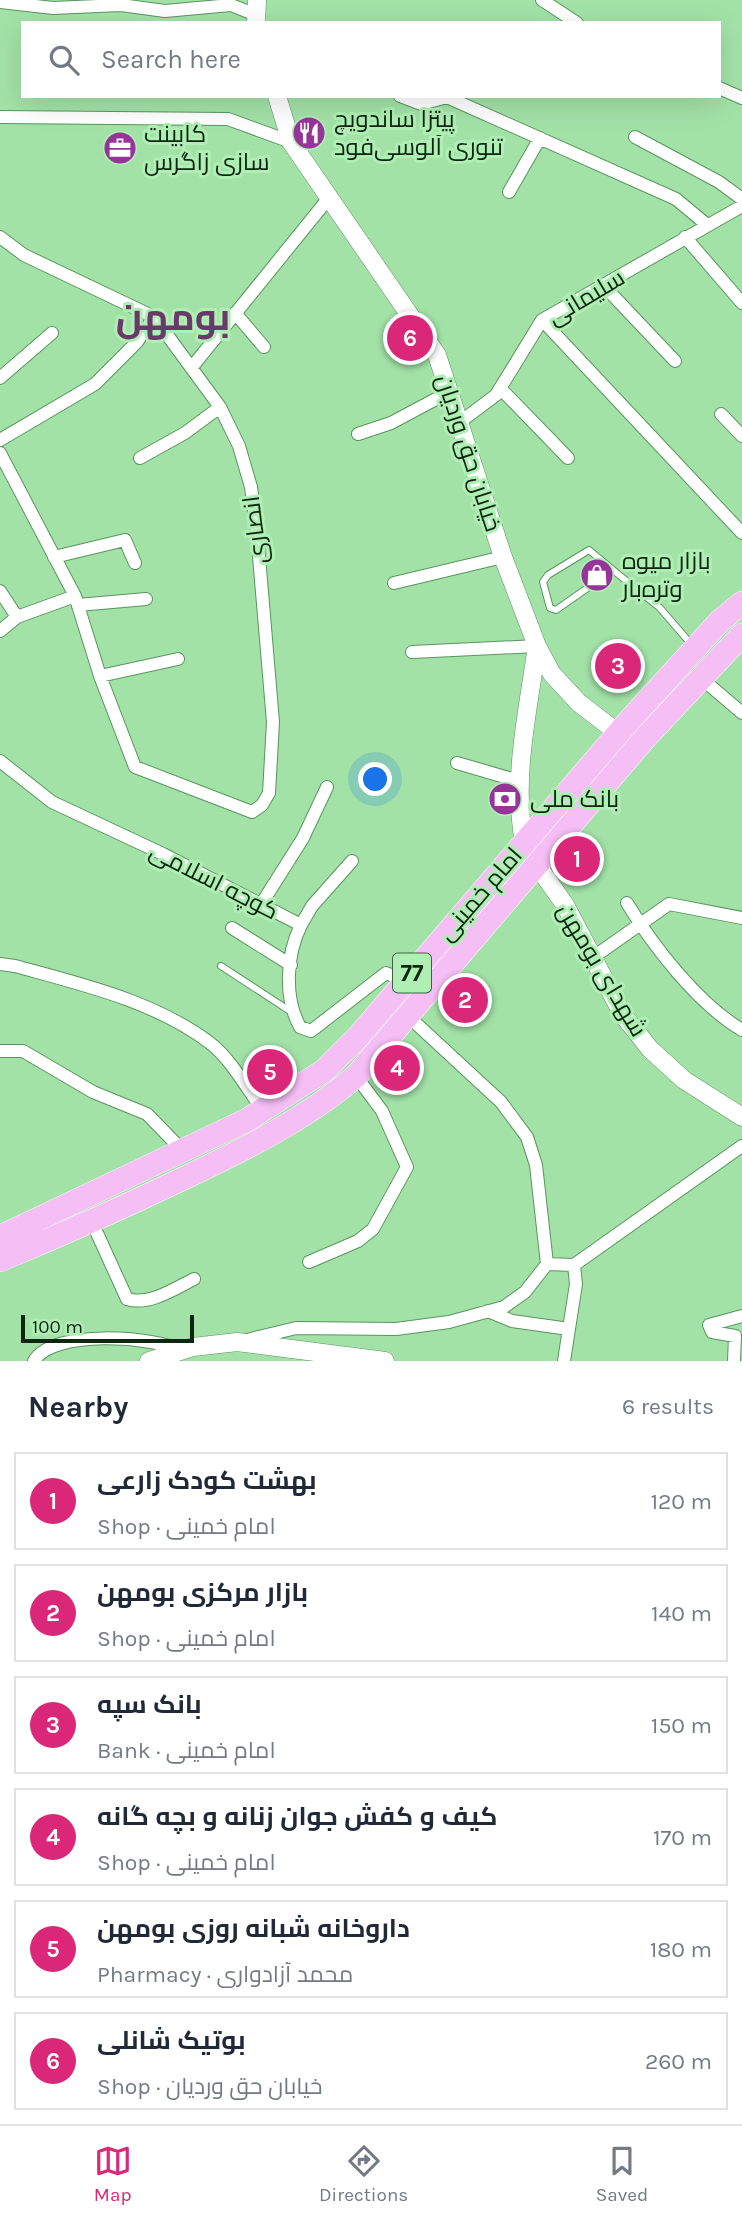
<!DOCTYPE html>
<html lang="en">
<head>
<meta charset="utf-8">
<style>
  :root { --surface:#fff; --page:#f2f2f3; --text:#1f2937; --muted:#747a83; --line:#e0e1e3; --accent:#db2777 }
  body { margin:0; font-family:Karla,Cairo,sans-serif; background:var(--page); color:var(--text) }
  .scale { position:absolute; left:21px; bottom:18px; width:173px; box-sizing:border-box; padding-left:7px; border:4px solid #0d2610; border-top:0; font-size:19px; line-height:24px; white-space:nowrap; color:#0d2610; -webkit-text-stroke:5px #afefb4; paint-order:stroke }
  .you { position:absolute; left:376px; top:780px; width:24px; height:24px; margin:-18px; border:5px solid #fff; border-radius:50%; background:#1a73e8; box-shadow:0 0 0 10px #1a73e833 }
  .badge { display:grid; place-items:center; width:46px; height:46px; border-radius:50%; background:var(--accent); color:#fff; font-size:23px; font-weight:700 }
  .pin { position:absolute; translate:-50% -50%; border:4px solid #fff; box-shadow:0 2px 7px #0006 }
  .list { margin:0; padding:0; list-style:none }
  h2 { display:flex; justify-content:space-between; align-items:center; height:91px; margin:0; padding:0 28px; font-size:30px }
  h2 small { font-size:23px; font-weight:400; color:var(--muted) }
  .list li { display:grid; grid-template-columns:46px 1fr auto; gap:21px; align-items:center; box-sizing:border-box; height:98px; margin:0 14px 14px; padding:0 14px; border:2px solid var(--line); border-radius:0px }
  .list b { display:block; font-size:26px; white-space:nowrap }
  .list p { margin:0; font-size:23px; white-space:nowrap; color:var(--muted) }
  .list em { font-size:23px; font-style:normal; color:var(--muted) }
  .icon { flex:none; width:38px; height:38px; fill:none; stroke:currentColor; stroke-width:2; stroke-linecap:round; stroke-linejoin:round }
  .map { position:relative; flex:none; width:742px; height:1361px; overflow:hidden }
  .search { position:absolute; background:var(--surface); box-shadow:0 7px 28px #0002; left:21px; right:21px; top:21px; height:77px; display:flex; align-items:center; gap:18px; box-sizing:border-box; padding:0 24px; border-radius:0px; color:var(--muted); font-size:26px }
  .sheet { height:763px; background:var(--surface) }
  nav { display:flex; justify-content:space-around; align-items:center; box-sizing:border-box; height:98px; border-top:2px solid var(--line); background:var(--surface); font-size:19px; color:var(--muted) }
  nav a { display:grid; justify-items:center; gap:4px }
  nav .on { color:var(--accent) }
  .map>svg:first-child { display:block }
</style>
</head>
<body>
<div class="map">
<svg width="742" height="1361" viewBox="0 0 742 1361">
  <rect width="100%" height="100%" fill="#a2e2a7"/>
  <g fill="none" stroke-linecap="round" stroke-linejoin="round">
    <defs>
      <path id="lane" d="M613,570l-24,-20 -41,25 -5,7 7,26 6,2 57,-40 47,38 31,36
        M221,966l72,47"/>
      <path id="street" d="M542,0l35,23
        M0,2l53,6 68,-3 44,6 66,-6 25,10
        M719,88l23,10
        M400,96l21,8 26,-7 229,102 30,25
        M0,117l228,2 63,23
        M635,137l84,45 23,17
        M509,192l31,-54
        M0,237l24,18 130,62 66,90 19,39 12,41 6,46 16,189 -4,71 -7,12 -10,7 -117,-45 -35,-91 -25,-80 -75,-143
        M685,237l57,66
        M604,286l71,75
        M235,313l29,34
        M542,320l200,213
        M192,367l136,-168
        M0,378l52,-45
        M500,388l68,70
        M721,414l21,22
        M460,422l36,-27 46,-75 200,-114
        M358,434l33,-11 60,-32
        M0,440l95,-56 42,-42 17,-25
        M140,458l45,-25 35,-26
        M54,557l71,-17 10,23
        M394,583l109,-26
        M0,591l17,26
        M78,605l68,-6
        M0,631l17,-14 58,-21
        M412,652l125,-6
        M100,676l78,-17
        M701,678l41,35
        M0,761l52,41 111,52 138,71c-15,30 -17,73 -1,102l11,4 75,-58 20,8
        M457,763l62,18
        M262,903l41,-65 24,-51
        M627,903c26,43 71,101 115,127
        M301,925l11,-19 40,-45
        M232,928l59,37
        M592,958l77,-54 73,14
        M0,964l15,2c65,18 140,35 195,77 21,16 37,46 53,67
        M0,1051h23l70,41 54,22 37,38
        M92,1222l35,77c22,7 47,-10 67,-20
        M309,1262l49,-21 15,-12 34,-62 -25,-56 -26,-35
        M547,1264l27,1 168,-119
        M488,1311l24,10 57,8
        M247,1340l49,-12 100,1 53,-7 55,-15 21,-15 22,-28 -11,-99 -9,-28 -26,-35 -93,-86
        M34,1361c19,-32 119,-25 148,-10
        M564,1361l12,-77 -2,-19
        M734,1361l1,-25 -23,-4 -3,-7 33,-9"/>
      <path id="secondary" d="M256,23l1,-23
        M277,96l14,46 146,213 66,202 34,89 15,28 27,29 39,30
        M524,842c-12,-65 4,-131 13,-196
        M537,865l28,40 58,110 27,34 34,31 58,37
        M149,1361l44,-14 44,-5 148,19"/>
      <path id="highway" d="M0,1237l247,-117 78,-50 33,-33 270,-315 92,-101 22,-18
        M0,1260c61,-25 122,-52 182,-81 61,-29 123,-59 174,-103l290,-339 96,-102"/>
    </defs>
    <use href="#lane" stroke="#58955e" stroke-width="8"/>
    <use href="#street" stroke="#58955e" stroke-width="14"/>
    <use href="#secondary" stroke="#58955e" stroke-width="19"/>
    <use href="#highway" stroke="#fff" stroke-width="24"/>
    <use href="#lane" stroke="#fff" stroke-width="6"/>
    <use href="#street" stroke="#fff" stroke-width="12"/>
    <use href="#secondary" stroke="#fff" stroke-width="18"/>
    <use href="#highway" stroke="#f5bef5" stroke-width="23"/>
  </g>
  <defs>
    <symbol id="restaurant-disc" viewBox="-11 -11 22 22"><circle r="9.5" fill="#97349a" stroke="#afefb4"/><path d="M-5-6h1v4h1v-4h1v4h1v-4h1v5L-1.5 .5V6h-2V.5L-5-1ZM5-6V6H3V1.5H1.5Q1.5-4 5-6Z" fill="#fff"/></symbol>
    <symbol id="office-disc" viewBox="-11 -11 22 22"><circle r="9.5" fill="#97349a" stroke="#afefb4"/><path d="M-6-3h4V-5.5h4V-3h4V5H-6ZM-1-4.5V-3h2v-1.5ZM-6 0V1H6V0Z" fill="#fff"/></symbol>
    <symbol id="shop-disc" viewBox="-11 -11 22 22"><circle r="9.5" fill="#97349a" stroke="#afefb4"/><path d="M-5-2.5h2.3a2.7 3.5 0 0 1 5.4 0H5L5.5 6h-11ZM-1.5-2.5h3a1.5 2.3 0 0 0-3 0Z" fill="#fff"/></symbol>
    <symbol id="bank-disc" viewBox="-11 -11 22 22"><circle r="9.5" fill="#97349a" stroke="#afefb4"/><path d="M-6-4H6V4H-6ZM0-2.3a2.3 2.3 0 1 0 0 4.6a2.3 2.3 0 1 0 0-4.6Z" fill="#fff"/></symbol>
  </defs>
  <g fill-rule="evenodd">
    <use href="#restaurant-disc" x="290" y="114" width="38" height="38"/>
    <use href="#office-disc" x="101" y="129" width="38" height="38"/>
    <use href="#shop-disc" x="578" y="556" width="38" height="38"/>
    <use href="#bank-disc" x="486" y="780" width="38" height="38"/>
  </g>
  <g text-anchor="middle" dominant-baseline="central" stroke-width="6" stroke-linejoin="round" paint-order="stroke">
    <rect fill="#afefb4" stroke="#3e6241" stroke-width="2" x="393" y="953.5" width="38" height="39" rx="5"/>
    <g font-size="23" font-weight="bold" fill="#0d2610">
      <text x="412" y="973">77</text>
    </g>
    <g font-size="24" fill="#0d2610" stroke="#afefb4" text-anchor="start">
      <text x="334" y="119">پیتزا ساندویچ<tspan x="334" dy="28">تنوری اَلوسی‌‌فود</tspan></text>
      <text x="144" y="134">کابینت<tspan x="144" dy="28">سازی زاگرس</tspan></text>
      <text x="622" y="561">بازار میوه<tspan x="622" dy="28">وتره‌بار</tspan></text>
      <text x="530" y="799">بانک ملی</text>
    </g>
    <g font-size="24" fill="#0d2610" stroke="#afefb4">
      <text transform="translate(586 297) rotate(-31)">سلیمانی</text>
      <text transform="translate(469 453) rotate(72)">خیابان حق وردیان</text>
      <text transform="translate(255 530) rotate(-97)">انصاری</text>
      <text transform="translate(214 881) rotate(27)">کوچه اسلامی</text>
      <text transform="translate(480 894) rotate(-49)">امام خمینی</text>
      <text transform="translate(602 970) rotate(59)">شهدای بومهن</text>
    </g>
    <g font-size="38" font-weight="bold" fill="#6a386b" stroke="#afefb4">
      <text x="173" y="317">بومهن</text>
    </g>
  </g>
</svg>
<div class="scale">100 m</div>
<div class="you"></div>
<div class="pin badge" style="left:577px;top:859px">1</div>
<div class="pin badge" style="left:465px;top:1000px">2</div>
<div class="pin badge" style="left:618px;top:666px">3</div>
<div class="pin badge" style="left:397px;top:1068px">4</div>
<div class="pin badge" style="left:270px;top:1072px">5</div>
<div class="pin badge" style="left:410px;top:338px">6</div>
<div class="search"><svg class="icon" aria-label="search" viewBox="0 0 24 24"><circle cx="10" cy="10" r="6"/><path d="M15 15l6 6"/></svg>Search here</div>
</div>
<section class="sheet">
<h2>Nearby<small>6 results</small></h2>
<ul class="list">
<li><span class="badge">1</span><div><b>بهشت کودک زارعی</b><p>Shop · امام خمینی</p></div><em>120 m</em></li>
<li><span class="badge">2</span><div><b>بازار مرکزی بومهن</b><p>Shop · امام خمینی</p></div><em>140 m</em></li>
<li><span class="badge">3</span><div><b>بانک سپه</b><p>Bank · امام خمینی</p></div><em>150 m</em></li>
<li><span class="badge">4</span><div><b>کیف و کفش جوان زنانه و بچه گانه</b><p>Shop · امام خمینی</p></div><em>170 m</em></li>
<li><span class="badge">5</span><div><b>داروخانه شبانه روزی بومهن</b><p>Pharmacy · محمد آزادواری</p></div><em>180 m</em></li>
<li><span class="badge">6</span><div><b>بوتیک شانلی</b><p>Shop · خیابان حق وردیان</p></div><em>260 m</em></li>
</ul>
</section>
<nav>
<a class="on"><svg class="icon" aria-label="map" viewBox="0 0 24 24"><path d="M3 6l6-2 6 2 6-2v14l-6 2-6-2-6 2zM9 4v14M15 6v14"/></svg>Map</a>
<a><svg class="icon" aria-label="directions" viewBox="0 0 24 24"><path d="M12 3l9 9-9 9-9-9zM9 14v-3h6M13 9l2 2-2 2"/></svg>Directions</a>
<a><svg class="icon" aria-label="saved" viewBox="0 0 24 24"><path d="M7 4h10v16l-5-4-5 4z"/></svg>Saved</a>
</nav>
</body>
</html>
